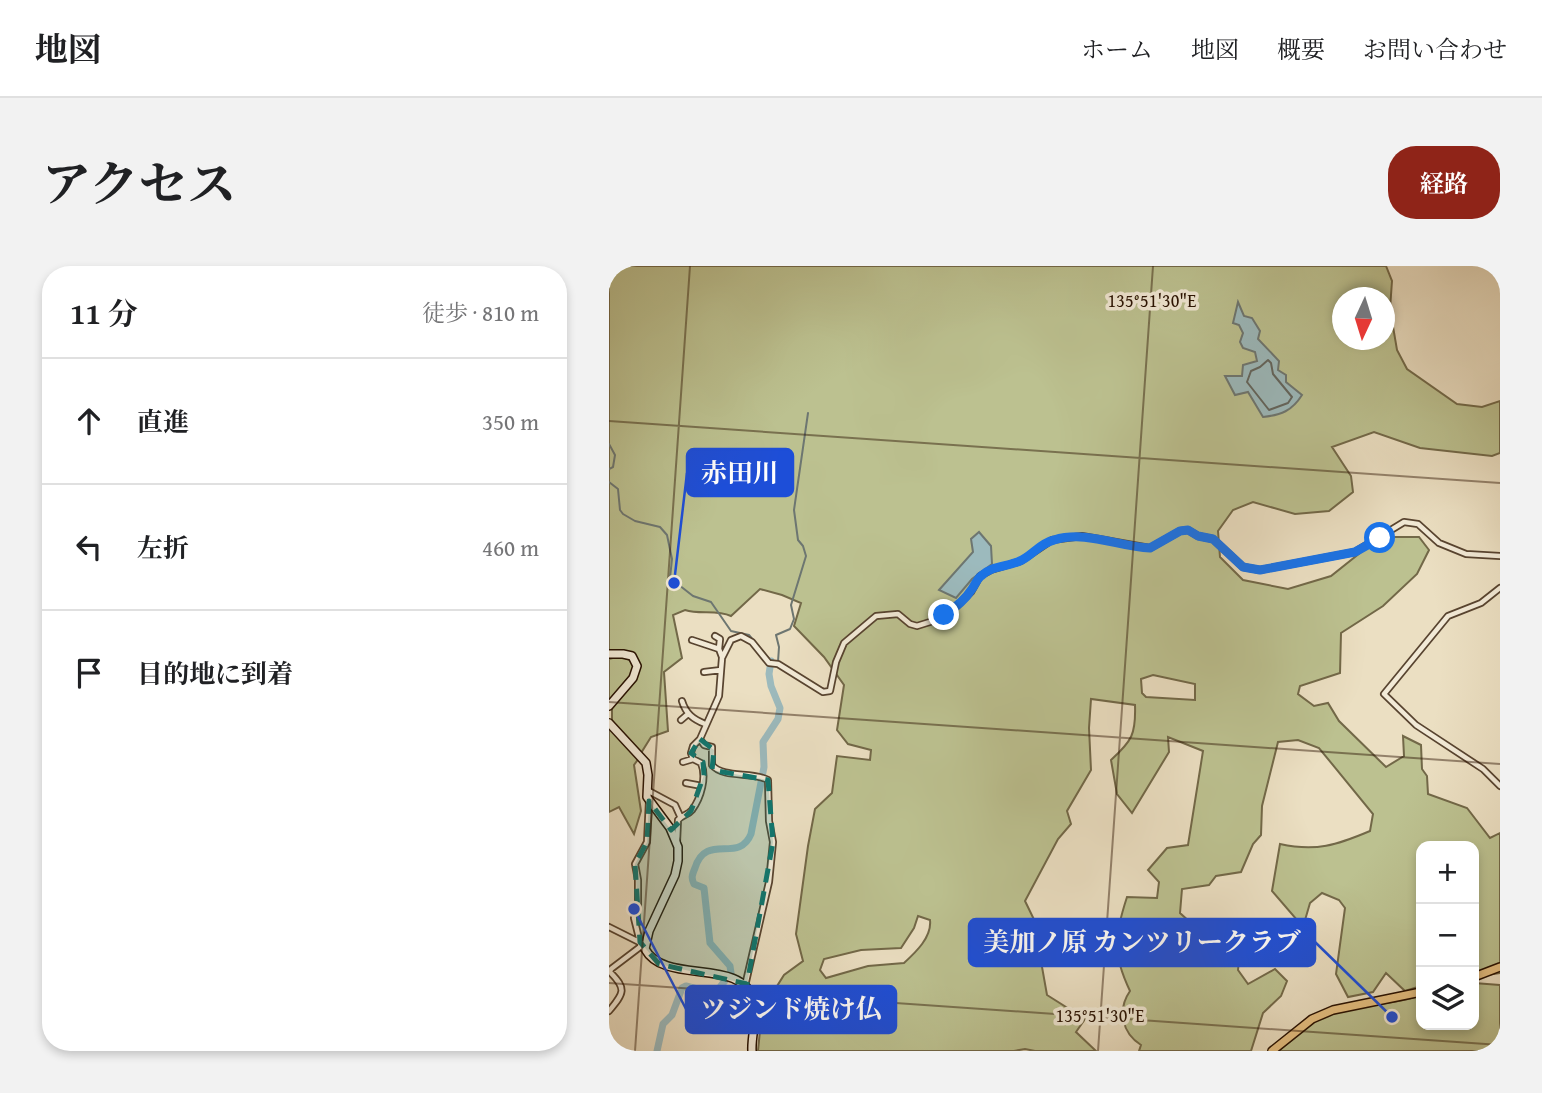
<!DOCTYPE html>
<html lang="ja">
<head>
<meta charset="utf-8">
<style>
  :root { --surface:#fff; --page:#f2f2f2; --text:#202124; --muted:#757577; --line:#e0e0e0; --accent:#8f2418 }
  body { margin:0; font-family:"Gentium Book Plus","Noto Serif JP",serif; background:var(--page); color:var(--text) }
  .controls { position:absolute; right:21px; bottom:21px; display:grid; overflow:hidden; border-radius:14px; box-shadow:0 4px 10px #0003 }
  .controls button { width:63px; height:63px; display:grid; place-items:center; padding:0; border:0; border-bottom:2px solid var(--line); background:var(--surface); color:var(--text); font:35px sans-serif }
  .compass { position:absolute; left:723px; top:21px; width:63px; height:63px; border-radius:50%; background:var(--surface); box-shadow:0 4px 10px #0003; rotate:184deg }
  .stop { position:absolute; width:21px; height:21px; margin:-16px; border:5px solid #1a73e8; border-radius:50%; background:#fff }
  .stop.end { background:#1a73e8; border-color:#fff; box-shadow:0 2px 7px #0008 }
  .list { margin:0; padding:0; list-style:none }
  h2 { display:flex; justify-content:space-between; align-items:center; height:91px; margin:0; padding:0 28px; font-size:30px }
  h2 small { font-size:23px; font-weight:400; color:var(--muted) }
  .list li { display:grid; grid-template-columns:46px 1fr auto; gap:21px; align-items:center; box-sizing:border-box; height:126px; padding:0 28px; border-top:2px solid var(--line) }
  .list b { display:block; font-size:26px; white-space:nowrap }
  .list em { font-size:23px; font-style:normal; color:var(--muted) }
  .icon { flex:none; width:38px; height:38px; fill:none; stroke:currentColor; stroke-width:2; stroke-linecap:round; stroke-linejoin:round }
  .map { position:relative; flex:none; width:891px; height:785px; overflow:hidden; border-radius:28px }
  header { display:flex; align-items:center; gap:42px; box-sizing:border-box; height:98px; padding:0 35px; background:var(--surface); border-bottom:2px solid var(--line) }
  header strong { font-size:33px }
  nav { display:flex; gap:38px; margin-inline-start:auto; font-size:24px }
  .intro { display:flex; align-items:center; justify-content:space-between; box-sizing:border-box; height:168px; padding:0 42px }
  h1 { margin:0; font-size:49px }
  .button { padding:18px 32px; border-radius:28px; background:var(--accent); color:#fff; font-size:24px; font-weight:700 }
  main { display:flex; gap:42px; padding:0 42px }
  aside { flex:1; background:var(--surface); border-radius:28px; box-shadow:0 4px 10px #0003 }
  .map>svg:first-child { display:block }
</style>
</head>
<body>
<header>
<strong>地図</strong>
<nav><a>ホーム</a><a>地図</a><a>概要</a><a>お問い合わせ</a></nav>
</header>
<div class="intro"><h1>アクセス</h1><a class="button">経路</a></div>
<main>
<aside>
<h2>11 分<small>徒歩 · 810 m</small></h2>
<ul class="list">
<li><svg class="icon" aria-label="ahead" viewBox="0 0 24 24"><path d="M12 20V5M6 11l6-6 6 6"/></svg><div><b>直進</b></div><em>350 m</em></li>
<li><svg class="icon" aria-label="left" viewBox="0 0 24 24"><path d="M17 20v-9H6M10 6l-5 5 5 5"/></svg><div><b>左折</b></div><em>460 m</em></li>
<li><svg class="icon" aria-label="arrive" viewBox="0 0 24 24"><path d="M6 21V4h12l-3 4 3 4H6"/></svg><div><b>目的地に到着</b></div></li>
</ul>
</aside>
<div class="map">
<svg width="891" height="785" viewBox="0 0 891 785">
  <rect width="100%" height="100%" fill="#ebdfc2"/>
  <filter id="stains"><feTurbulence type="fractalNoise" baseFrequency=".00286" numOctaves="4"/><feColorMatrix values="0 0 0 0 .2 0 0 0 0 .09 0 0 0 0 .02 0 0 0 .5 -.17"/></filter>
  <radialGradient id="worn" r=".72"><stop offset=".6" stop-color="#630" stop-opacity="0"/><stop offset="1" stop-color="#630" stop-opacity=".3"/></radialGradient>
  <path fill="#bcc190" stroke="#726848" stroke-width="2" fill-rule="evenodd" d="M0,0h777l6,15 -2,28 7,41 10,19 50,35 25,3 18,-6v52l-8,3 -72,-8 -46,-16 -42,15 19,29 2,16 -24,19 -34,3 -42,-12 -20,8 -15,21 2,26 23,23 45,9 43,-13 49,-39h39l10,13 -12,24 -34,32 -42,27 -1,40 -40,13 -2,8 16,12 14,-3 11,18 47,46 18,-11 -1,-20 18,9 1,24 5,7 1,18 39,14 23,30 10,-5v140l-26,4v-131h-53v140l-16,5 -19,-18 -13,19 -25,5 -12,-23 9,-66 -6,-8 -17,-7 -12,10 -7,24 -31,-36 8,-47c36,8 57,1 90,-13l3,-17 -54,-66 -21,-8 -20,2 -16,64 -1,29 -8,9 -12,28 -25,4 -7,9 -27,4 -2,24 32,29 25,2 3,7 -2,19 10,14 27,-15 12,12 -6,15 -18,17 -12,38h-112l2,-6c-19,-12 -24,-35 -11,-54 -18,-38 -16,-54 -3,-94l30,1 2,-16 -11,-12 19,-22 21,-3 15,-94 -35,-14 1,15 -37,61 -15,-19 -6,-34c21,-19 25,-26 24,-55l-44,-6 -2,29 2,42 -24,41 4,13 -13,15 -33,62 17,35v31l5,28 38,24 -9,13 20,19h-61l-10,-2 -11,2h-256l4,-41 22,-35 19,-14 -7,-27 12,-88 7,-37 17,-16 5,-37 33,4 1,-10 -23,-6 -11,-14 7,-45 -20,-28 -30,-31 7,-23 -19,-8 -22,-6 -29,27c-15,-7 -31,-1 -46,-6l-12,5 9,43 -18,14 4,59 -17,6 -10,16 -29,-31v-15l24,-27 4,-14 -7,-12 -24,-3zM734,32h42v42h-42zM544,409l42,9v16l-49,-3 -4,-4 -1,-14zM309,650l12,4c2,17 -14,32 -26,43l-36,3 -42,12 -6,-8 4,-11 37,-9 40,-2 13,-20z
    M11,390l10,4 4,4v7l-25,30v-42z
    M0,461l30,31 -5,7 7,46 -7,23 -15,-27 -10,5z
    M865,717l26,2v66h-222c17,-13 37,-34 58,-40 28,-7 58,-6 85,-16v30h53z"/>
  <path fill="#9cbabd" stroke="#6d7671" stroke-width="2" d="M629,36l6,14 8,2 8,13 -2,8 21,22 -1,9 8,5v7l16,13c-10,16 -21,20 -39,22l-15,-25 -13,3 -10,-19h17l1,-11 14,-4 -2,-9 -12,-4 -3,-6 3,-9 -4,-8 -6,-2z
    M370,266l12,14 1,18 -20,15 -16,19 -17,-8 34,-38 -2,-13z"/>
  <g fill="none" stroke-linecap="round" stroke-linejoin="round">
    <path stroke="#62655e" stroke-width="2" d="M659,94l3,3 2,11 19,23 -4,6 -19,7 -22,-28 4,-11 9,-4z"/>
    <path stroke="#6d7671" stroke-width="2" d="M0,178l6,11 -2,12 -4,2
      M0,216l9,7 2,21 3,4 12,7 25,6 7,8 5,24 -2,19 23,18 18,6 20,29 18,4 22,26 7,1 1,-15 -3,-12 14,-6 4,-10 -3,-14 15,-49 -3,-10 -5,-6 -4,-30 14,-97"/>
    <path stroke="#9cbabd" stroke-width="7" d="M48,785l6,-27 9,-9 10,-27 4,-2 22,6 9,-1 14,-18 -1,-7 -20,-23 -6,-55 -10,-4c-3,-6 -2,-9 1,-16 11,-36 44,-4 56,-34l13,-67 -1,-25 15,-23 2,-11 -9,-22 -2,-12 2,-13"/>
    <defs>
      <path id="minor" d="M891,322l-19,15 -33,13 -64,78 32,31 67,44 17,17
        M106,370l5,3 -1,10
        M83,374l27,9 3,8
        M95,406l17,-2
        M73,435c4,13 11,18 23,23
        M72,454l7,-6
        M91,473l4,6 8,2v18c12,14 40,6 56,15l1,41 4,21 -4,40 -24,104
        M74,496l10,-3
        M77,517l16,3
        M38,524l28,15 5,11
        M68,576l1,-22c4,-5 10,-5 14,-10 9,-12 15,-33 9,-47l-8,-4 -2,-6 2,-7 7,-7 19,-43 3,-38 9,-18 10,-4 11,6 17,21 9,1 45,28 7,-1 6,-29 8,-19 32,-27 22,-2 12,10 7,2 16,-5 24,-15 14,-14 9,-16 11,-6 30,-9 31,-21 30,-4 68,12 30,-17 8,-1 10,6 15,3 30,28 17,3 95,-18 49,-30 14,2 21,19 27,11 34,2
        M0,661l32,16
        M31,676l-6,-24 4,-9v-29l-3,-16 12,-22 2,-41
        M0,745c15,-18 18,-22 1,-39l1,-3 29,-22 1,-4"/>
      <path id="secondary" d="M0,388h14l9,2 5,10 -4,12 -24,28
        M0,457l37,40 2,12 -1,22 23,31 8,19v14l-3,14 -26,56 -4,18c20,37 97,7 109,52 4,16 -3,34 -2,50"/>
      <path id="primary" d="M865,711l26,-10
        M663,785l40,-32 21,-9 88,-18"/>
    </defs>
    <use href="#minor" stroke="#584430" stroke-width="8"/>
    <use href="#secondary" stroke="#271000" stroke-width="10"/>
    <use href="#primary" stroke="#271000" stroke-width="10"/>
    <use href="#minor" stroke="#f2ead7" stroke-width="4.5"/>
    <use href="#secondary" stroke="#f2ead7" stroke-width="7"/>
    <use href="#primary" stroke="#e6c081" stroke-width="7"/>
  </g>
  <g fill="none" stroke-linecap="round" stroke-linejoin="round">
    <path stroke="#1a73e8" stroke-width="9" d="M335,349c11,-7 21,-15 28,-26 3,-4 5,-10 9,-13 11,-11 28,-9 41,-16 11,-6 19,-17 32,-20 33,-10 64,7 96,8l30,-17 8,-1 10,6 15,3 30,28 17,3 95,-18 25,-14"/>
  </g>
  <path fill="#0f766e" fill-opacity="0.2" stroke="#0f766e" stroke-width="5" stroke-dasharray="14 9" stroke-linejoin="round" d="M91,473l14,11 -2,20 56,10 5,62 -26,142 -88,-20 -19,-22 -5,-78 12,-22 2,-41 22,29 20,-19 13,-36 -1,-13 -12,-9z"/>
  <path fill="none" stroke="#271000" stroke-width="2" stroke-opacity="0.45" d="M0,155l891,62M0,436l891,62M0,717l891,62M26,785l55,-785M489,785l55,-785"/>
  <g font-size="18" text-anchor="middle" fill="#271000" stroke="#f2ead7" stroke-width="7" stroke-linejoin="round" paint-order="stroke">
    <text x="543" y="41">135°51'30"E</text>
    <text x="491" y="756">135°51'30"E</text>
  </g>
  <path fill="none" stroke="#1d4ed8" stroke-width="2.5" d="M65 317L78 207M783 751L706 676M25 643L77 743"/>
  <g fill="#1d4ed8" stroke="#f2ead7" stroke-width="2.5">
    <circle cx="65" cy="317" r="7"/>
    <circle cx="783" cy="751" r="7"/>
    <circle cx="25" cy="643" r="7"/>
  </g>
  <g fill="#1d4ed8" stroke="#1d4ed8" stroke-width="2.5">
    <rect x="78" y="183" width="106" height="47" rx="7"/>
    <rect x="360" y="653" width="346" height="47" rx="7"/>
    <rect x="77" y="720" width="210" height="47" rx="7"/>
  </g>
  <g font-size="26" text-anchor="middle" font-weight="bold" fill="#fff">
    <text x="131" y="216">赤田川</text>
    <text x="533" y="685">美加ノ原 カンツリークラブ</text>
    <text x="182" y="752">ツジンド焼け仏</text>
  </g>
  <rect width="100%" height="100%" filter="url(#stains)"/>
  <rect width="100%" height="100%" fill="url(#worn)"/>
</svg>
<div class="controls">
<button>+</button>
<button>−</button>
<button><svg class="icon" aria-label="layers" viewBox="0 0 24 24"><path d="M12 4l9 5-9 5-9-5zM3 14l9 5 9-5"/></svg></button>
</div>
<svg class="compass" viewBox="-18 -18 36 36"><path d="M0-13l5 13h-10z" fill="#e53935"/><path d="M0 13l5-13h-10z" fill="#757577"/></svg>
<div class="stop" style="left:771px;top:272px"></div>
<div class="stop end" style="left:335px;top:349px"></div>
</div>
</main>
</body>
</html>
